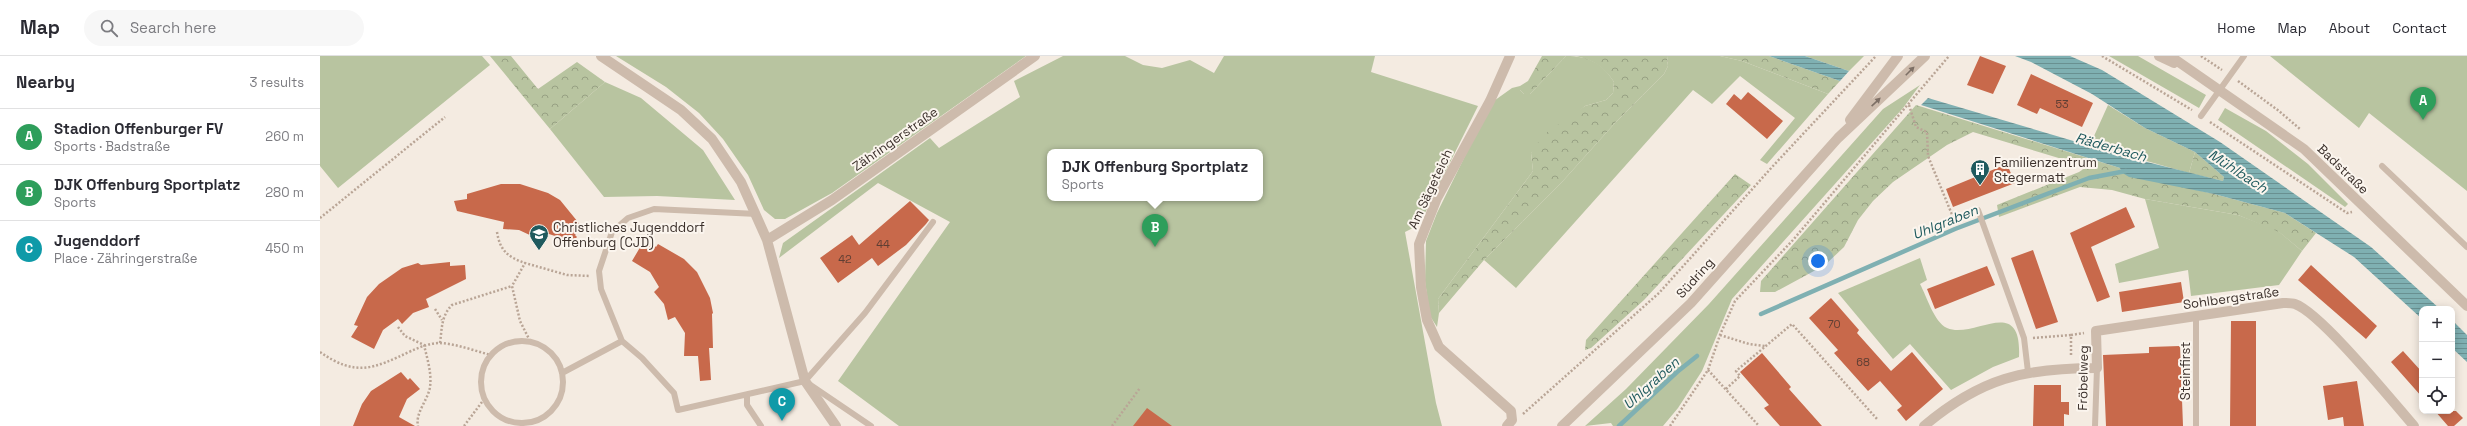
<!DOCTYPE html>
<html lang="en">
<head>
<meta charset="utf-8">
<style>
  :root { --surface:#fff; --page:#f7f7f7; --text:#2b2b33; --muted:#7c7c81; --line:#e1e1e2; --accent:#1f5a5e }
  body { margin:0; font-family:"Space Grotesk",sans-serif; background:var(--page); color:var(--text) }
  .controls { position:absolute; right:12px; bottom:12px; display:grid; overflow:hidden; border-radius:8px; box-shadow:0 2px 10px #0003 }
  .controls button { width:36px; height:36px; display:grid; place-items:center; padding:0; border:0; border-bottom:1px solid var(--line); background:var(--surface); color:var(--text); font:20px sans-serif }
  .you { position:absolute; left:1498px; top:205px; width:14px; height:14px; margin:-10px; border:3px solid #fff; border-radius:50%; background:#1a73e8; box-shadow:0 0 0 6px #1a73e833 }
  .badge { display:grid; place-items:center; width:26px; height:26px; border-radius:50%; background:var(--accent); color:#fff; font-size:13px; font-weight:700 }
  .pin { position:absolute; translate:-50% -33px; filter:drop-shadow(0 1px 2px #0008) }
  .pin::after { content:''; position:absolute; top:21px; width:14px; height:12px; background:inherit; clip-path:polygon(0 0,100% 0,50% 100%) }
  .popup { position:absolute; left:727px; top:93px; width:216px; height:52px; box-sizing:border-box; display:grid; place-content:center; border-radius:8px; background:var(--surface); filter:drop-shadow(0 1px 3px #0005); font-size:13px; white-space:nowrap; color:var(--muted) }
  .popup b { font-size:15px; color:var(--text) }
  .popup::after { content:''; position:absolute; left:50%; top:100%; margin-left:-8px; border:8px solid transparent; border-top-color:var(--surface) }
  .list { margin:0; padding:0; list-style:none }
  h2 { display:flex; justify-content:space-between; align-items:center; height:52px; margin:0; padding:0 16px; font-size:17px }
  h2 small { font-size:13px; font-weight:400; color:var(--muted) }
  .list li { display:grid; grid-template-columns:26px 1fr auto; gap:12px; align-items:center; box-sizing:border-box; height:56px; padding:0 16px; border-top:1px solid var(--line) }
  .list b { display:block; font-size:15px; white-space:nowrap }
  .list p { margin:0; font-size:13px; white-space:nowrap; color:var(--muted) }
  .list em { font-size:13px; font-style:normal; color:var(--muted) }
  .icon { flex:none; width:22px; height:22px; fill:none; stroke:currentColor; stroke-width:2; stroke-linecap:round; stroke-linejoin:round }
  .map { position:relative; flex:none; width:2147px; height:370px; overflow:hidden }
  header { display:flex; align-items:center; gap:24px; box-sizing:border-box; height:56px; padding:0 20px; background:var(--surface); border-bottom:1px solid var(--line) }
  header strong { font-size:19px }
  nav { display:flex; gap:22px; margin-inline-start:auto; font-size:14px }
  .search { width:280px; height:36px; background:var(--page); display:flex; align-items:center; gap:10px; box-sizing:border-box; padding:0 14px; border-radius:22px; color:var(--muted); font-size:15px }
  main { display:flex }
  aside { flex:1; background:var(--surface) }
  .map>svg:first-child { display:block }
</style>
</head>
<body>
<header>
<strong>Map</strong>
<div class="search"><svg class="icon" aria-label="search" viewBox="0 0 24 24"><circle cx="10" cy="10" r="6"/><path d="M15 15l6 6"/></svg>Search here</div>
<nav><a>Home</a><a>Map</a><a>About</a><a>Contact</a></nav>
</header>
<main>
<aside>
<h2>Nearby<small>3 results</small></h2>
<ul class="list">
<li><span class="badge" style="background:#2e9e5b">A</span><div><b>Stadion Offenburger FV</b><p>Sports · Badstraße</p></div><em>260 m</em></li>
<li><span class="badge" style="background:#2e9e5b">B</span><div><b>DJK Offenburg Sportplatz</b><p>Sports</p></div><em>280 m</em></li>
<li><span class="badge" style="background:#0f9aa8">C</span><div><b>Jugenddorf</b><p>Place · Zähringerstraße</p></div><em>450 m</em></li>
</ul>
</aside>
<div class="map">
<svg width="2147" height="370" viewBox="0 0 2147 370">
  <defs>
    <pattern id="forest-crowns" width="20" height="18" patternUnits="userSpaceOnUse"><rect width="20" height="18" fill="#b8c4a0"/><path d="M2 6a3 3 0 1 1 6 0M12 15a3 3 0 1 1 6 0" fill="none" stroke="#97a083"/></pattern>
    <pattern id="water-rules" width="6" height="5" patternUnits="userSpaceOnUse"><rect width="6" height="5" fill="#7fb0b2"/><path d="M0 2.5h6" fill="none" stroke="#699091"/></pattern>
  </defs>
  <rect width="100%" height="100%" fill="#f4ebe1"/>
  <path fill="#b8c4a0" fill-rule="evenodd" d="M0,0h162l8,9 -152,123 -18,-22z
    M296,0h410l-194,137 -47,26h-10l-11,-9 -16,-35 -25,-36 -24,-26 -33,-26z
    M743,0h62l18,9 19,3 28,-8 24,13 10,-17h151l-4,16 107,34 -59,119 -14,7 31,171 6,23h-543l-61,-45 112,-159 -72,-39 -99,75 4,-15 147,-105 9,10 81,-51 -6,-16zM730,96h210v46h-210z
    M1246,0c23,0 36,7 48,26l-1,11 -7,7 -21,6 -54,47 2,18 -95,128 1,14 -2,14 -7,-11 -5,-35 1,-40 11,-28 54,-110 21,-15 8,-2v4l4,4h6z
    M1347,0h53l22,5 86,33 -61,70 -7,-4 35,-42 -55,-42 -28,28 -19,-14 -177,198 -32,-28 78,-78 53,-59 49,-49 4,-8z
    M1485,0h59l-15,15z
    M1789,0h29l68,39 -7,13z
    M1950,0h197v135l-98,-78 -10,15z
    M285,26l36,16 62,52 32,50 -78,-4 -53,1 -54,-68z
    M1600,29l-17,23 -171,191 -30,72 -24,37 -15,18h-50l-2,-3 -26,3 41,-37 83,-85 174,-195z
    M1788,49l37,23 50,24 -6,21 -99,-28z
    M1905,52l41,23 42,33 40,40 -3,3 -127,-87z
    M1825,143l93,16 39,15 25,21 -23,34 -88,11 -3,-26 -69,13 -4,-19 44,-16z
    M1600,202l7,22 -7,4c7,13 14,38 27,44 27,12 75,-35 72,29l-26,10 -42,23 -41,-46 -17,15 -55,-66z"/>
  <path fill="url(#forest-crowns)" d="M170,0h21l27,33 39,-27 28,20 -55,47z
    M1222,0h24l-36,38h-6l-4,-4v-4l8,-5z
    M1256,0h91l1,10 -4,8 -49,49 -53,59 -78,78 -45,53 -1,-14 95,-128 -2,-18 12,-18 42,-29 21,-6 7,-7 1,-11c-10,-15 -20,-22 -38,-26z
    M1400,0h49l71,25 -12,13 -86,-33z
    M1596,49l204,63 1,4 93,22 71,19 31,20 -14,18 -23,-19 -41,-17 -93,-16 -33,-9 -32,-3 -81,30 -2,-12 82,-33 6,-4 -13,-6 -99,-30 -26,13 -54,37 -20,19 -15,19 -14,27 -19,18 -50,27h-15l1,-11z
    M1875,96l29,25 -1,4 -34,-8z
    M1415,118l16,11 -107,115 -53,48 -6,2 1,-10z"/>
  <path fill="url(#water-rules)" d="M1449,0h36l44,15 -9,10z
    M1695,0h55l32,14 118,72 151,105 69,62h-18v10l-68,-62 -69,-44 -71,-19 -85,-17 -8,-5 -1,-4 -199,-63 7,-7 203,60 92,23 1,-4 -29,-25 -50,-24 -53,-34 -61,-32z
    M2132,264l15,15v27l-15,-14z"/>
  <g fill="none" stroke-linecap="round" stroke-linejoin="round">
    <path stroke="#7fb0b2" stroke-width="4.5" d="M1441,258l194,-85 134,-51 37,-7
      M1299,370l58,-54 20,-16"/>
  </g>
  <path fill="#c8694b" d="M1660,0l26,10 -13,28 -26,-9z
    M1711,18l62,29 -11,24 -42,-19 -3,6 -20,-9z
    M1428,36l35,29 -16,18 -41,-35 8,-10 7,6z
    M1687,108l8,19 -62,24 -7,-18z
    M181,128h19l28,9 12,7 22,27 -7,8 2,2 -10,11 -12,-12 -18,-6 -3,7 -15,-7 -16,-1 1,-7 -47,-11 -3,-10 13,-2v-5z
    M590,145l19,19 -3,4 -20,21 -28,21 -6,-8 -34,25 -18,-25 32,-23 7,10z
    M1806,151l9,20 -44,20 19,50 -13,5 -27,-69z
    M325,183l11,8 2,-3 26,15 13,13 13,26 3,15 -1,1 1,34h-4l2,32 -11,1 -2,-25h-14l1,-23 -10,-16 -7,3 -4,-16 -10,-12 5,-5 -9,-15 -18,-11z
    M1713,194l25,72 -22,7 -25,-71z
    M130,206v4l15,-1 1,14 -40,20 3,8 -16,6 -11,11 -4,-5 -15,11 -9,19 -23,-12 7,-11 -4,-1 13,-28 12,-13 23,-16 16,-5 3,2z
    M1991,209l66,61 -11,13 -68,-59z
    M1667,210l8,19 -60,24 -8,-20z
    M1861,226l3,20 -62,10 -3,-20z
    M1511,242l28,32 -2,3 34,38 21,-19 31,37 -37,32 -9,-11 5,-4 -22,-25 -12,10 -34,-38 4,-3 -29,-32z
    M1911,265h25v105h-26z
    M1860,290l3,80h-77l-3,-71 46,-2v-6z
    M2083,295l19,21v25l-31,-35z
    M1442,297l29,34 -2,2 33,37h-42l-16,-18 5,-3 -29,-33z
    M81,316l7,8 2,-2 10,11 -13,10 -8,18 16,9h-62l9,-22 9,-13z
    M2037,325l7,45h-20l-1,-9 -15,3 -5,-34z
    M1714,329h27v17h8v13l-5,-1v12h-31z
    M827,352l25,18h-39z
    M2115,355h21l7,7 -9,8h-6z"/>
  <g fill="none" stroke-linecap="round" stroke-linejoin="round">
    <path stroke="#b9a596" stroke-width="2.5" stroke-dasharray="2 2" stroke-linecap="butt" d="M1782,0l90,54
      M1881,0l21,14
      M1918,25l41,30 21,18
      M1589,49l7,22 11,5 1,24 25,61 15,-4
      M1890,66l137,91 5,-1
      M0,162l125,-101
      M177,176c3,19 11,25 28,31
      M115,253l7,11
      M78,271l7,9 19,9c3,13 8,28 6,42 -2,13 -15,26 -12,39
      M1400,279l29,9 16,2
      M1751,279l13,-2
      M1713,282l38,-3v21
      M210,285l-10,-20 -8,-35 13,-23 42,12 23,1
      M120,287c2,-14 1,-27 12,-38l60,-19
      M0,296c36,25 53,17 91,-1 9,-4 19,-8 29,-8 17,1 35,8 51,12
      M1388,314l51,56
      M1406,333l14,-13 -4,-5 56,-47 85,95
      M1203,358l136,-121 114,-127 103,-110
      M144,370l21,-28
      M792,370l28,-38
      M1350,370l38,-56 12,-35 15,-34 58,-61 156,-184"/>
    <path stroke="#cdbbac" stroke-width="6" d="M1881,60l43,-60
      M2062,110l85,81
      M1658,154l46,128 4,34
      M437,158l-103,-5 -26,9 -16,14 -13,39 2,18 21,52 20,17 32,35 4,17 127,-29 60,-68 68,-91
      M161 326a41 41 0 1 1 82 0a41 41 0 1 1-82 0Z
      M242,317l60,-32
      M489,328l62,42
      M427,339v10l14,21
      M1775,370l2,-58
      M1876,370v-110"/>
    <path stroke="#cdbbac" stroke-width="10" d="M281,0l80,54 31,29 29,43 26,58 38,141 31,45
      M1839,0l15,7
      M1850,0l134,93 163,157
      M447,184l65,-40 203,-144
      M1187,370l5,-6 -1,-9 -72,-64 -12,-27 -6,-33 -2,-43 18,-46 53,-97 20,-45
      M1604,370c57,-48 100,-58 173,-58l-1,-37 187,-28c4,0 9,0 12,1 26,9 98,98 119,122"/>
    <path stroke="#cdbbac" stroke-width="10" d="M1530,64l48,-64
      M1242,370l129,-123 147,-165 87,-82"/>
  </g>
  <defs><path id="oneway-solid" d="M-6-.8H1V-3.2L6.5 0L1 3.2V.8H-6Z"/></defs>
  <g fill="#7d6f65">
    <use href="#oneway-solid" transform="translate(1590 15) rotate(-45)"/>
    <use href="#oneway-solid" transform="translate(1556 46) rotate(-43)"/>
  </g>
  <defs>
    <symbol id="building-pin" viewBox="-11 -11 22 30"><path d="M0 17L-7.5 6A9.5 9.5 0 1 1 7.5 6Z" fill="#1f5a5e" stroke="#fbf5ee"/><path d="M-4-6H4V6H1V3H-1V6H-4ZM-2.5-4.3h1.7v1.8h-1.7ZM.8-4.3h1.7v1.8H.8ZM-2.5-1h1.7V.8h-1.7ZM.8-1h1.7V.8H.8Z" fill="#fff"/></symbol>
    <symbol id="university-pin" viewBox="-11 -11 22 30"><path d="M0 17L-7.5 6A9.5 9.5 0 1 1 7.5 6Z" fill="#1f5a5e" stroke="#fbf5ee"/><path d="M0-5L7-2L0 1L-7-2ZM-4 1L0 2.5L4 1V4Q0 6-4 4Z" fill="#fff"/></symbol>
  </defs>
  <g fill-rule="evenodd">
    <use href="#building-pin" x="1649" y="102" width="22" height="30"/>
    <use href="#university-pin" x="208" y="167" width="22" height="30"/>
  </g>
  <g text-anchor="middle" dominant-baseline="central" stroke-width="4" stroke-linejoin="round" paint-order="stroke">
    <g font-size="11" fill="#5e3e33">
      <text x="1742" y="48">53</text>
      <text x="563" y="188">44</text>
      <text x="525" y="203">42</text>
      <text x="1514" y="268">70</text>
      <text x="1543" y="306">68</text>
    </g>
    <g font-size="13" fill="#3b302b" stroke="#fbf5ee">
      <text transform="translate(575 83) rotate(-35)">Zähringerstraße</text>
      <text transform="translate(2023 113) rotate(44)">Badstraße</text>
      <text transform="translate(1110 133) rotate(-65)">Am Sägeteich</text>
      <text transform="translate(1375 222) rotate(-48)">Südring</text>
      <text transform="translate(1911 242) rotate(-8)">Sohlbergstraße</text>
      <text transform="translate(1865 315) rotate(-90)">Steinfirst</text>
      <text transform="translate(1763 322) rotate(-89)">Fröbelweg</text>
    </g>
    <g font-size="13" fill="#3b302b" stroke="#fbf5ee" text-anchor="start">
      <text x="1674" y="106">Familienzentrum<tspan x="1674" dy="15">Stegermatt</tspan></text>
      <text x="233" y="171">Christliches Jugenddorf<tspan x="233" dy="15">Offenburg (CJD)</tspan></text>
    </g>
    <g font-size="14" font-style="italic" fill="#1f5a5e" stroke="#fbf5ee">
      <text transform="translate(1791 91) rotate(16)">Räderbach</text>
      <text transform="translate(1918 115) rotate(33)">Mühlbach</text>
      <text transform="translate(1625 166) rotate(-22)">Uhlgraben</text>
      <text transform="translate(1331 327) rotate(-42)">Uhlgraben</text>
    </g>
  </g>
</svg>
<div class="controls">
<button>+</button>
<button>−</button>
<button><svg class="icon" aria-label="locate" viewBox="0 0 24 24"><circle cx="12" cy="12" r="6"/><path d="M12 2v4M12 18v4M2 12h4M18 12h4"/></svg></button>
</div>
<div class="you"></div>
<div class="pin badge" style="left:2103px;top:64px;background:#2e9e5b">A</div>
<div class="pin badge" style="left:835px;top:191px;background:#2e9e5b">B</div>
<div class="popup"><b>DJK Offenburg Sportplatz</b>Sports</div>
<div class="pin badge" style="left:462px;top:365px;background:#0f9aa8">C</div>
</div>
</main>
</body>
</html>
